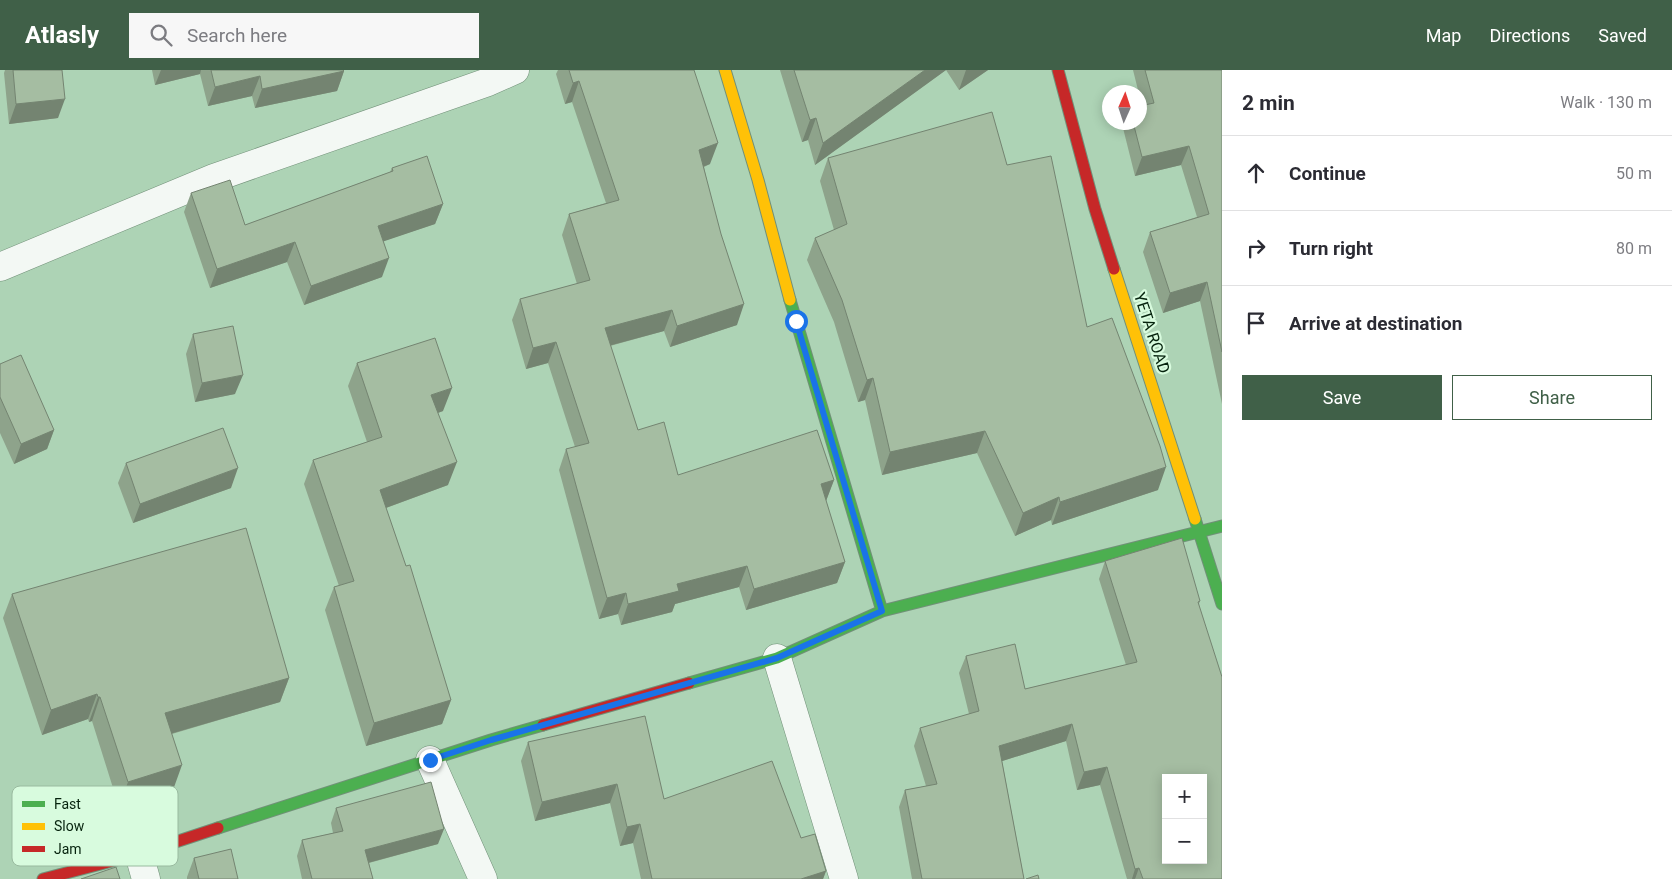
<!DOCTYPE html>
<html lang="en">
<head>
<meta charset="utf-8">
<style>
  :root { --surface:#fff; --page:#f7f7f7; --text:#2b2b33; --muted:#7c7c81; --line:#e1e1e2; --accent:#406048 }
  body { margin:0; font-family:Roboto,sans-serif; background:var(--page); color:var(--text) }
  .controls { position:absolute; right:15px; bottom:15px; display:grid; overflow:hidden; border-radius:0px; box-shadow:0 2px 12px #0003 }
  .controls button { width:45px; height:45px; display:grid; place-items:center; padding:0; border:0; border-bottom:1px solid var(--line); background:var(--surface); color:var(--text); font:25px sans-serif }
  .compass { position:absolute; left:1102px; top:15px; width:45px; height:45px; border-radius:50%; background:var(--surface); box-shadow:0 2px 12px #0003; rotate:3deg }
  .stop { position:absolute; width:15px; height:15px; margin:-11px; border:4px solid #1a73e8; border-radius:50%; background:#fff }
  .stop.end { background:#1a73e8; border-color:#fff; box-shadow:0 1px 5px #0008 }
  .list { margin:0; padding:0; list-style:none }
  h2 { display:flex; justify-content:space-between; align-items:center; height:65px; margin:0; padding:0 20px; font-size:21px }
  h2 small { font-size:16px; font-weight:400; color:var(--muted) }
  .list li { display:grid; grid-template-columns:32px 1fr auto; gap:15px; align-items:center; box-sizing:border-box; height:75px; padding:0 20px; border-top:1px solid var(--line) }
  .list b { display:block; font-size:19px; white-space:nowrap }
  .list em { font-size:16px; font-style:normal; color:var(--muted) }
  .actions { display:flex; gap:10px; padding:15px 20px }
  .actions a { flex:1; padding:11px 0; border:1px solid var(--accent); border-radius:0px; text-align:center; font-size:18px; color:var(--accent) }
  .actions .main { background:var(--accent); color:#fff }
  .icon { flex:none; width:28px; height:28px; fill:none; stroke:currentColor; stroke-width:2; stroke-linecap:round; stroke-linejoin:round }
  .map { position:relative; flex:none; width:1222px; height:809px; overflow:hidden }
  header { display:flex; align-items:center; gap:30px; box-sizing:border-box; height:70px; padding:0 25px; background:var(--accent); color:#fff }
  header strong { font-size:24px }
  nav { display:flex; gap:28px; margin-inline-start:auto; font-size:18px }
  .search { width:350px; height:45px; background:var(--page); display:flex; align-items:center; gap:12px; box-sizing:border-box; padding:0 18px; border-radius:0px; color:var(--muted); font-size:19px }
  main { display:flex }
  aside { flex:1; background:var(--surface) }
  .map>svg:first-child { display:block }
</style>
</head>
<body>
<header>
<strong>Atlasly</strong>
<div class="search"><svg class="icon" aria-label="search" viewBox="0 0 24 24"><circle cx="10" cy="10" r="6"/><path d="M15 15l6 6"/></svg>Search here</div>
<nav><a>Map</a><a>Directions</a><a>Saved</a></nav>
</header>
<main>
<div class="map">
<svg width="1222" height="809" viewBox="0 0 1222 809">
  <rect width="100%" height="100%" fill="#add3b5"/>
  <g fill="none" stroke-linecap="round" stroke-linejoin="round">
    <defs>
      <path id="street" d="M0,197l214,-89 274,-96 27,-12
        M777,588l67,221
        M430,690l53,119
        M139,784l7,25"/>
      <path id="fast" d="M790,230l92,311
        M1195,449l27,85
        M689,613l88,-25 105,-47 340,-85
        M218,758l273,-88 52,-15"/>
      <path id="slow" d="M725,0l33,110 32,120
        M1114,199l81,250"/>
      <path id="jam" d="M1058,0l37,139 19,60
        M543,655l146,-42
        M43,809l96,-25 79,-26"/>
    </defs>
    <use href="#street" stroke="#719078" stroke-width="29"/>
    <use href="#fast" stroke="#719078" stroke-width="13"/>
    <use href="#slow" stroke="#719078" stroke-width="13"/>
    <use href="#jam" stroke="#719078" stroke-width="13"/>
    <use href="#street" stroke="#f3f8f4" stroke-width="28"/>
    <use href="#fast" stroke="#4caf50" stroke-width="11"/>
    <use href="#slow" stroke="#ffc107" stroke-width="11"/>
    <use href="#jam" stroke="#c62828" stroke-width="11"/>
  </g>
  <path fill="#8ea38b" d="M5,0h57l-4,48 -49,6 -5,-51z
    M152,0h191l1,1 -7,20 -82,17 -3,-12 -44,10 -8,-32 -45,11z
    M558,0h136l16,94 -6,3 33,158 -67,22 -6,-16 -54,15 28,84 40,45 156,5 -8,21 19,61 -8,21 -91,27 -7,-23 -64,17 -3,8 -51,13 -3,-11 -19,5 -40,-149 7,-21 9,-2 -27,-84 -22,6 -14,-49 8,-21 57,-15 -15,-49 7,-21 37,-11 -34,-101 -7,2 -9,-30z
    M780,0h208l-29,20 -13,-20 -131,95 -7,-25 -6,2z
    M1133,0h89v334l-22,-103 -37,12 -20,-61 7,-20 47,-15 -16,-52 -46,11 -12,-48 2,-6h15l2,-16z
    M828,88l179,7 80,162 71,163 -106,35 -1,-5 -36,16 -38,-83 -95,22 -17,-75 -7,2 -24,-80 -27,-62 8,-22 19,-8 -14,-49z
    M392,98l51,36 -8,20 -52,17 -1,36 -78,28 -17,-43 -77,26 -26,-76 7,-19 54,32 145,-53z
    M193,264l42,60 -40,8 -9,-48z
    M357,293l86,48 -5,2 10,72 -62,23 65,192 -9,24 -76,22 -41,-136 9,-23 5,-1 -35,-102 9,-24 54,-18 -19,-56z
    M0,294l54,66 -7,19 -33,15 -14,-31z
    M126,393l105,25 -98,35 -15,-40z
    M1105,491l95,40 -1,3 23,275h-95l-27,-94 -23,5 -11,-49 -64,20 22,118h-112l-13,-72 6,-17 21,-4 -12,-40 6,-18 49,-14 -10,-41 7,-17 59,33 101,-24 -27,-86z
    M12,524l277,84 -9,24 -108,32 1,56 -54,17 -27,-86 -3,1 -1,-3 -46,16 -39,-117z
    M528,672l136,57 137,39 25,33 -3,8h-182l-8,-36 -13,3 -10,-43 -75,18 -14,-60z
    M336,738l102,36 -69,19 4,16h-71l-5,-23 5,-16 31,-7 -2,-10z
    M194,788l44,21h-51v-2z"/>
  <path fill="#748471" d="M161,0h40l-1,4 -45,11z
    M925,0h21l-131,95 8,-22z
    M966,0h22l-29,20z
    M344,1l-7,20 -82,17 7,-19z
    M260,6l-8,20 -44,10 7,-19z
    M579,11l-7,21 -7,2 8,-21z
    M65,29l-7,19 -49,6 7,-20z
    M816,48l-8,22 -6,2 8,-22z
    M718,73l-8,21 -18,7 7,-21z
    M1189,76l-8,19 -46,11 7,-19z
    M443,134l-8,20 -65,22 8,-20z
    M295,172l-8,20 -77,26 7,-19z
    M389,188l-7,19 -78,28 7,-19z
    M1207,212l-7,19 -37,12 7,-20z
    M744,234l-7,21 -67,22 7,-21z
    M672,240l-8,21 -67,18 8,-21z
    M556,272l-8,21 -22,6 7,-21z
    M243,305l-8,19 -40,8 7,-19z
    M873,308l-8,22 -7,2 9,-22z
    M452,318l-9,23 -20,7 8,-23z
    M54,360l-7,19 -33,15 7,-20z
    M985,361l-8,22 -95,22 8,-23z
    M457,392l-9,23 -76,28 8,-23z
    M1166,397l-8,23 -106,35 8,-23z
    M238,398l-7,20 -98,35 7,-19z
    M834,410l-8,21 -5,-17z
    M1059,427l-8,23 -36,16 8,-23z
    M845,492l-8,21 -91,27 8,-21z
    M747,496l-8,21 -64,17 -3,8 -51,13 7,-21 49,-20z
    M626,523l-8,21 -19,5 8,-21z
    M289,608l-9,24 -124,36 9,-25z
    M97,624l-9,25 -46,16 9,-25z
    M98,627h2l-8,24 -3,1z
    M451,630l-9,24 -76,22 8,-23z
    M1072,654l-6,17 -73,23 6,-18z
    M182,695l-9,25 -54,17 9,-25z
    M1107,697l-7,18 -23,5 7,-18z
    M617,714l-7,19 -75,18 7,-19z
    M640,754l-7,19 -13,3 7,-19z
    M444,759l-6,15 -78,21 5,-15z
    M1139,798l-4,11h-3l3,-10z
    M826,801l-3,8h-22v-1z"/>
  <path fill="#a5bda2" stroke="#748471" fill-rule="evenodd" d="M13,0h49l3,29 -49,5z
    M211,0h132l1,1 -82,18 -2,-13 -45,11z
    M569,0h125l24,73 -19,7 22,84 23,70 -67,22 -5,-16 -67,18 33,102 26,-8 14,53 139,-45 17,50 -13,4 24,78 -91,27 -7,-23 -70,18 2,7 -51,13 -2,-11 -19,5 -41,-149 23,-6 -33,-101 -23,6 -13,-49 70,-19 -21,-66 50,-14 -40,-119 -6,2z
    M794,0h131l-102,73 -7,-25 -6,2z
    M1145,0h77v282l-15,-70 -37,11 -20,-61 59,-18 -20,-68 -47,11 -9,-35h7v-16l14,-3z
    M992,42l15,53 44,-9 36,171 25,-9 48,128 6,21 -106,35 -1,-5 -36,16 -38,-82 -95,21 -17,-74 -6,2 -25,-80 -27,-62 32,-14 -19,-66z
    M427,86l16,48 -65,22 11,32 -78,28 -16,-44 -78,27 -26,-76 39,-13 15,45 148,-54 -1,-3z
    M233,256l10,49 -41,8 -9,-49z
    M435,268l17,50 -21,7 26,67 -77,28 26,76 4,-1 41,135 -77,23 -40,-136 20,-6 -41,-121 69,-23 -25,-74z
    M21,285l33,75 -33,14 -21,-47v-33z
    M223,358l15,40 -98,36 -14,-41z
    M246,458l43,150 -124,35 17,52 -54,17 -28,-85h-2l-1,-3 -46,16 -39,-116z
    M1182,468l18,63 -2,1 24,75v202h-79l-4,-11 -4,1 -28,-102 -23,5 -12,-48 -73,22 25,133h-102l-17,-89 32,-6 -17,-56 59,-17 -13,-55 49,-12 10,45 112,-27 -32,-101zM1166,708h37v82h-37z
    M645,646l19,83 108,-38 29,77 14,-4 11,37 -25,8h-149l-12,-55 -13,3 -10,-43 -75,18 -14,-60z
    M431,712l13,47 -79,21 8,29h-61l-10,-39 41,-9 -7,-23z
    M231,779l7,30h-39l-5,-21z
    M116,797l4,12h-39z
    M1038,805l1,4h-13z"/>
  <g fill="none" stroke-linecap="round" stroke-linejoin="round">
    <path stroke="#1a73e8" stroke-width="6" d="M430,690l61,-20 286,-82 105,-47 -86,-290"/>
  </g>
  <g text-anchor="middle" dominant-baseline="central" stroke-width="4.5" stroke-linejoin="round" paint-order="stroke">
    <g font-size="16" fill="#05220d" stroke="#d8fbde">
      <text transform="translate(1152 263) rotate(72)">YETA ROAD</text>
    </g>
  </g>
  <rect x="12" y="716" width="166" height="80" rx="8" fill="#d8fbde" stroke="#99ba9f" stroke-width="1"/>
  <rect x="22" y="731" width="23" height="6" fill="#4caf50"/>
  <rect x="22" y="753" width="23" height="7" fill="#ffc107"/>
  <rect x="22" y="776" width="23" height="6" fill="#c62828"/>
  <g font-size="14" fill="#05220d">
    <text x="54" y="739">Fast</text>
    <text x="54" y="761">Slow</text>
    <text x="54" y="784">Jam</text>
  </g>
</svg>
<div class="controls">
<button>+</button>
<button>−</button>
</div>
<svg class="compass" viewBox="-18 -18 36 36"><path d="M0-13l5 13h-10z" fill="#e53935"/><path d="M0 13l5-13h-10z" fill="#7c7c81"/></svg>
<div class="stop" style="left:796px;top:251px"></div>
<div class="stop end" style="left:430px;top:690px"></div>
</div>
<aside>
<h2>2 min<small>Walk · 130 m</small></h2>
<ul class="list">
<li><svg class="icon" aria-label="ahead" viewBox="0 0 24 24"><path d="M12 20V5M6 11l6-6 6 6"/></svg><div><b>Continue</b></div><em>50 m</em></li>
<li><svg class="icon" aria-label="right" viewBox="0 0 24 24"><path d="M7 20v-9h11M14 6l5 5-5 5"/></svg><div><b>Turn right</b></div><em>80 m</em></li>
<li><svg class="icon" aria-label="arrive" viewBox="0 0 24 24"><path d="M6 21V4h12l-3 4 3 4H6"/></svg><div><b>Arrive at destination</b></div></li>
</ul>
<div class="actions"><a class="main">Save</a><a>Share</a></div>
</aside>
</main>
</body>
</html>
